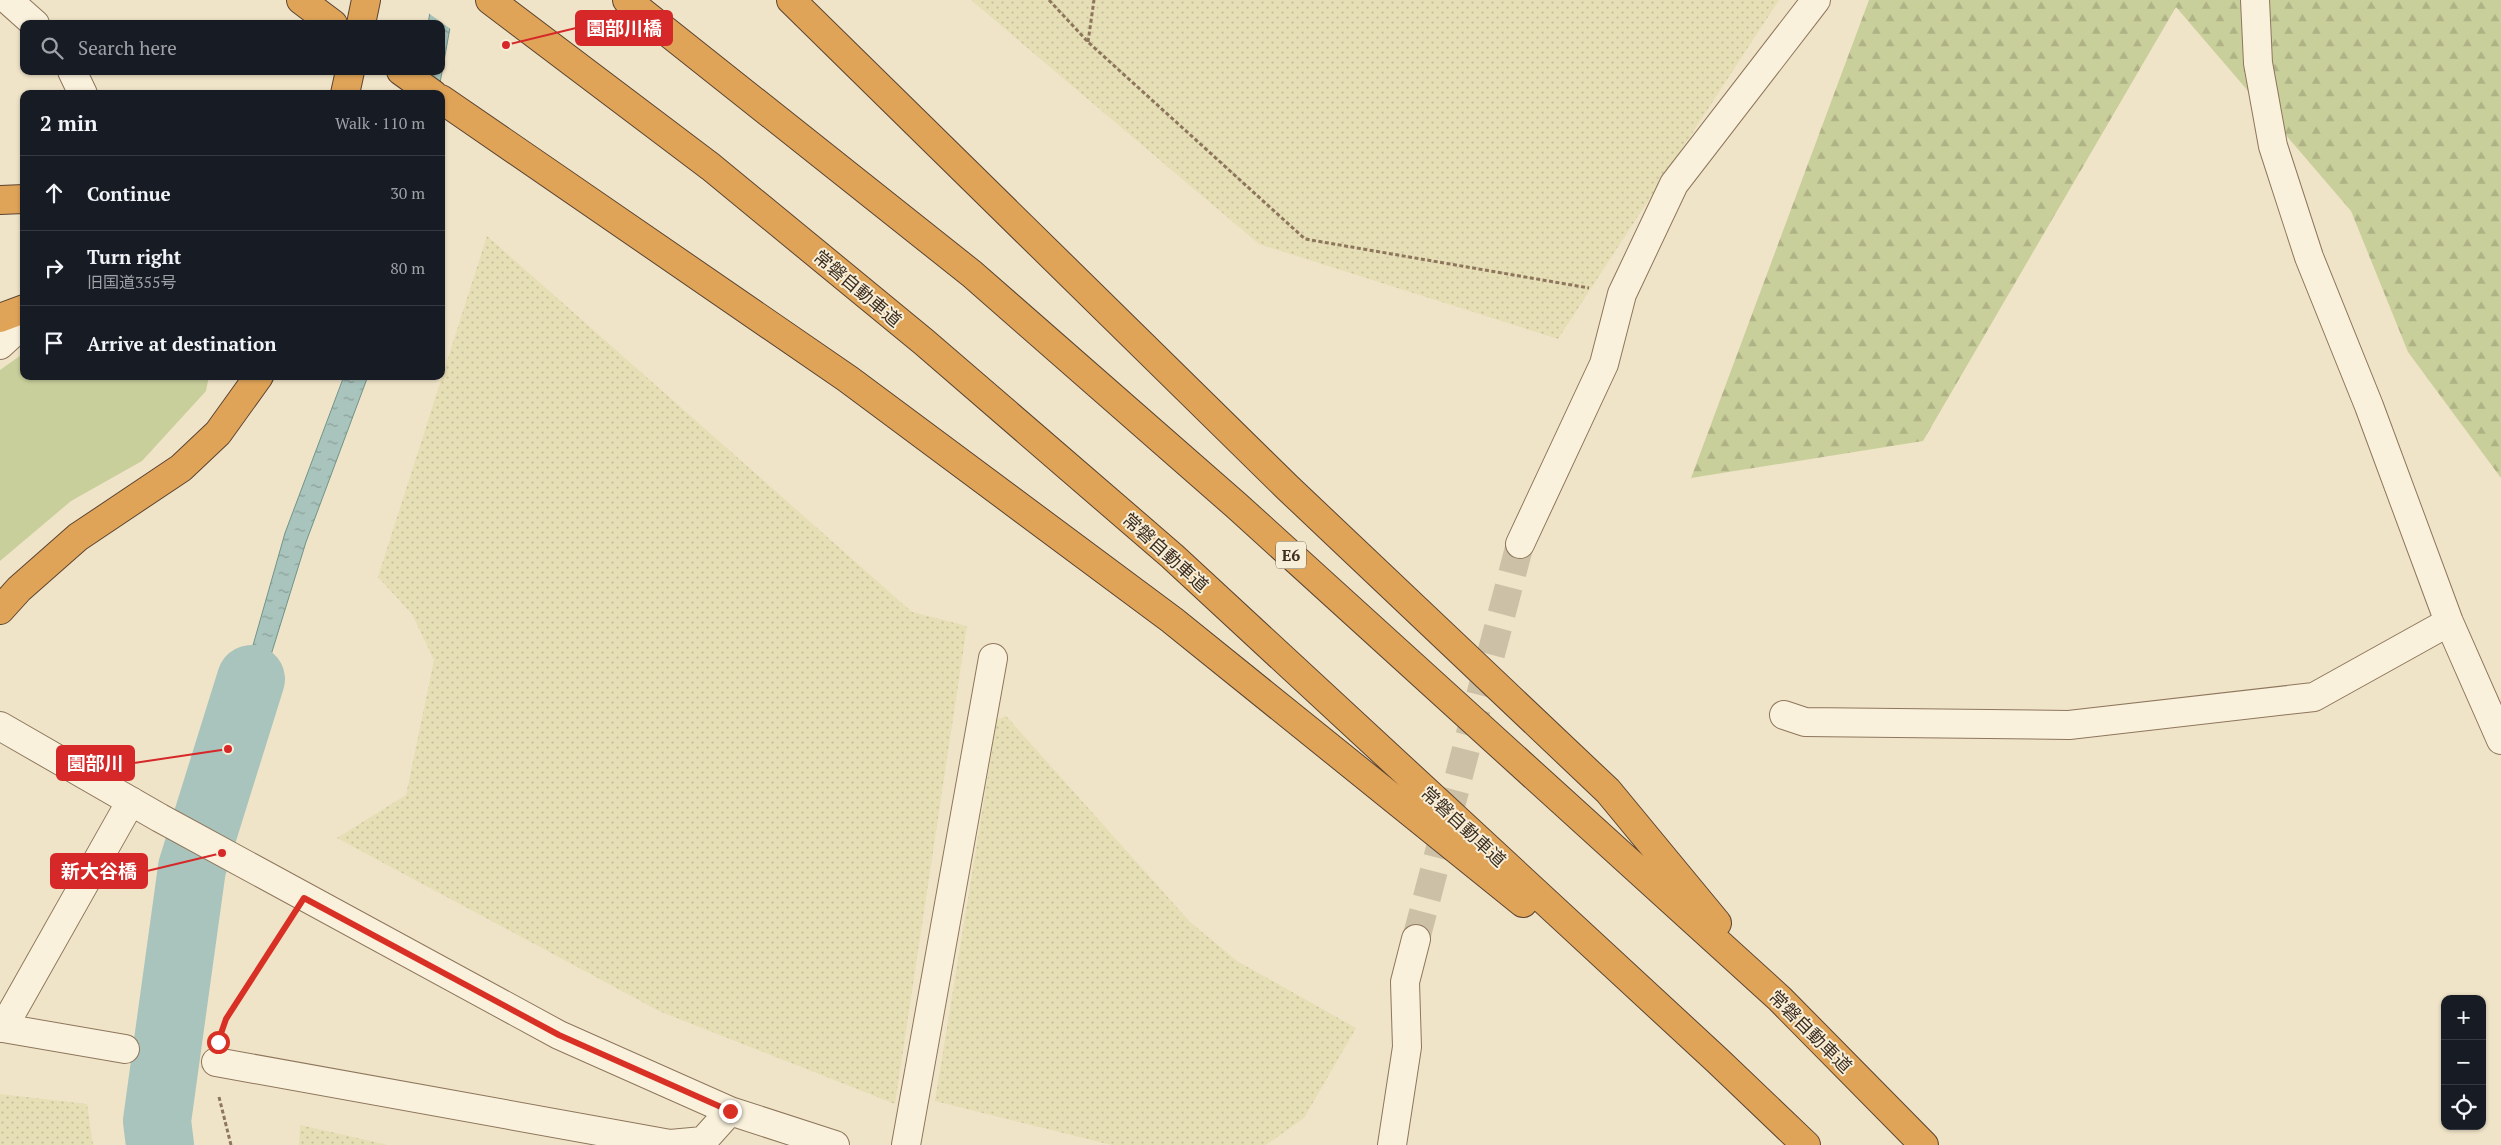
<!DOCTYPE html>
<html lang="en">
<head>
<meta charset="utf-8">
<style>
  :root { --surface:#171b24; --page:#242831; --text:#f1f3f6; --muted:#9ea1a6; --line:#363941 }
  body { margin:0; font-family:"PT Serif","Noto Sans JP",serif; background:var(--page); color:var(--text) }
  .controls { position:absolute; right:15px; bottom:15px; display:grid; overflow:hidden; border-radius:10px; box-shadow:0 1px 4px #0004 }
  .controls button { width:45px; height:45px; display:grid; place-items:center; padding:0; border:0; border-bottom:1px solid var(--line); background:var(--surface); color:var(--text); font:25px sans-serif }
  .stop { position:absolute; width:15px; height:15px; margin:-11px; border:4px solid #d93025; border-radius:50%; background:#fff }
  .stop.end { background:#d93025; border-color:#fff; box-shadow:0 1px 5px #0008 }
  .list { margin:0; padding:0; list-style:none }
  h2 { display:flex; justify-content:space-between; align-items:center; height:65px; margin:0; padding:0 20px; font-size:21px }
  h2 small { font-size:16px; font-weight:400; color:var(--muted) }
  .list li { display:grid; grid-template-columns:32px 1fr auto; gap:15px; align-items:center; box-sizing:border-box; height:75px; padding:0 20px; border-top:1px solid var(--line) }
  .list b { display:block; font-size:19px; white-space:nowrap }
  .list p { margin:0; font-size:16px; white-space:nowrap; color:var(--muted) }
  .list em { font-size:16px; font-style:normal; color:var(--muted) }
  .icon { flex:none; width:28px; height:28px; fill:none; stroke:currentColor; stroke-width:2; stroke-linecap:round; stroke-linejoin:round }
  .map { position:relative; flex:none; width:2501px; height:1145px; overflow:hidden }
  .search { position:absolute; background:var(--surface); box-shadow:0 1px 4px #0004; left:20px; top:20px; width:425px; height:55px; display:flex; align-items:center; gap:12px; box-sizing:border-box; padding:0 18px; border-radius:10px; color:var(--muted); font-size:19px }
  .panel { position:absolute; background:var(--surface); box-shadow:0 1px 4px #0004; left:20px; top:90px; width:425px; height:290px; border-radius:10px }
  .map>svg:first-child { display:block }
</style>
</head>
<body>
<div class="map">
<svg width="2501" height="1145" viewBox="0 0 2501 1145">
  <defs>
    <pattern id="farmland-dots" width="8" height="8" patternUnits="userSpaceOnUse" patternTransform="scale(1.25)"><rect width="8" height="8" fill="#e6deb5"/><path d="M2 2h.1M6 6h.1" fill="none" stroke="#c6bf9b" stroke-width="1.8" stroke-linecap="round"/></pattern>
    <pattern id="forest-firs" width="22" height="20" patternUnits="userSpaceOnUse" patternTransform="scale(1.25)"><rect width="22" height="20" fill="#c9cf9b"/><path d="M5 1l3.5 6h-7zM16 11l3.5 6h-7z" fill="#aeb285"/></pattern>
    <pattern id="water-ripples" width="26" height="14" patternUnits="userSpaceOnUse" patternTransform="scale(1.25)"><rect width="26" height="14" fill="#a9c4bc"/><path d="M2 4q2-2 4 0t4 0M15 11q2-2 4 0t4 0" fill="none" stroke="#8ba098"/></pattern>
  </defs>
  <rect width="100%" height="100%" fill="#f0e4c8"/>
  <path fill="url(#farmland-dots)" d="M971,0h808l-221,339 -299,-95z
    M487,236l425,376 55,14 -72,478 -236,-93 -322,-173 69,-43 28,-135 -22,-46 -34,-37z
    M1006,716l184,206 47,39 119,67 -52,90 -38,27h-154l-177,-44 62,-381z
    M0,1094l87,10 6,41h-93z
    M300,1125l88,20h-89z"/>
  <path fill="#c9cf9b" d="M24,353v23h185l-3,15 -64,70 -71,40 -71,60v-191z"/>
  <path fill="url(#forest-firs)" d="M1869,0h632v478l-93,-126 -57,-141 -175,-204 -253,434 -232,37z"/>
  <path fill="url(#water-ripples)" stroke="#6f938a" d="M432,0h23l-17,94 -19,-23h22v-47h-13z
    M344,376h24l-62,166 -102,329 -36,249 4,25h-22l-2,-18 16,-106 40,-150 28,-152 53,-186z"/>
  <path fill="#f0e4c8" d="M430,0h27l-5,30 -25,-18z
    M215,794l12,7 -21,71 -3,21 -7,-4z"/>
  <g fill="none" stroke-linecap="round" stroke-linejoin="round">
    <path stroke="#a9c4bc" stroke-width="68" d="M160,1145l-3,-24 35,-253 59,-189"/>
    <path stroke="#ccc0a6" stroke-width="28" stroke-dasharray="28 14" stroke-linecap="butt" d="M1416,939l104,-395"/>
    <defs>
      <path id="minor" d="M8,0l27,24
        M2255,0l3,63 15,83 36,111 60,149 80,216 52,118
        M72,71l11,23
        M0,345l24,-22
        M1520,544l84,-180 18,-70 52,-110 142,-184
        M1784,715l21,7 264,3 245,-28 135,-75
        M0,726l160,92 399,217 171,76 105,34
        M0,1028h3l128,-227
        M3,1028l122,21
        M216,1062l454,82 33,-3 27,-30
        M906,1145l87,-487
        M1392,1145l15,-98 -2,-65 11,-43"/>
      <path id="highway" d="M301,0l32,24
        M490,0l221,167 213,175 248,214 546,505 88,84
        M627,0l345,274 265,232 543,493 144,146
        M791,0l496,487 321,304 109,132
        M361,24l5,-24
        M401,71l32,23
        M345,94l5,-23
        M441,99l407,280 324,241 351,283
        M0,200l24,-1
        M0,318l24,-9
        M0,610l19,-21 59,-52 103,-69 37,-35 41,-57"/>
    </defs>
    <use href="#minor" stroke="#8d765c" stroke-width="30"/>
    <use href="#highway" stroke="#5b4430" stroke-width="30"/>
    <path stroke="#8d765c" stroke-width="3" stroke-dasharray="4 2.5" stroke-linecap="butt" d="M1049,0l39,42 217,197 284,49
      M1088,42l6,-42
      M223,1029l3,-10 61,-96
      M219,1097l12,48"/>
    <use href="#minor" stroke="#faf1dc" stroke-width="28"/>
    <use href="#highway" stroke="#e0a458" stroke-width="28"/>
  </g>
  <g fill="none" stroke-linecap="round" stroke-linejoin="round">
    <path stroke="#d93025" stroke-width="6" d="M218,1042l8,-23 78,-121 255,137 171,76"/>
  </g>
  <g text-anchor="middle" dominant-baseline="central" stroke-width="4" stroke-linejoin="round" paint-order="stroke">
    <rect fill="#f7eed8" stroke="#756857" stroke-width="1" x="1276" y="541.5" width="30" height="27" rx="4"/>
    <g font-size="16" font-weight="bold" fill="#3d2e20">
      <text x="1291" y="555">E6</text>
    </g>
    <g font-size="18" fill="#3d2e20" stroke="#f7eed8">
      <text transform="translate(858 288) rotate(40)">常磐自動車道</text>
      <text transform="translate(1166 552) rotate(42)">常磐自動車道</text>
      <text transform="translate(1464 826) rotate(43)">常磐自動車道</text>
      <text transform="translate(1811 1031) rotate(45)">常磐自動車道</text>
    </g>
  </g>
  <path fill="none" stroke="#d62828" stroke-width="2" d="M506 45L576 28M228 749L134 763M222 853L147 871"/>
  <g fill="#d62828" stroke="#f7eed8" stroke-width="2">
    <circle cx="506" cy="45" r="5"/>
    <circle cx="228" cy="749" r="5"/>
    <circle cx="222" cy="853" r="5"/>
  </g>
  <g fill="#d62828" stroke="#d62828" stroke-width="2">
    <rect x="576" y="11" width="96" height="34" rx="5"/>
    <rect x="57" y="746" width="77" height="34" rx="5"/>
    <rect x="51" y="854" width="96" height="34" rx="5"/>
  </g>
  <g font-size="19" text-anchor="middle" font-weight="bold" fill="#fff">
    <text x="624" y="35">園部川橋</text>
    <text x="95" y="770">園部川</text>
    <text x="99" y="878">新大谷橋</text>
  </g>
</svg>
<div class="controls">
<button>+</button>
<button>−</button>
<button><svg class="icon" aria-label="locate" viewBox="0 0 24 24"><circle cx="12" cy="12" r="6"/><path d="M12 2v4M12 18v4M2 12h4M18 12h4"/></svg></button>
</div>
<div class="stop" style="left:218px;top:1042px"></div>
<div class="stop end" style="left:730px;top:1111px"></div>
<div class="search"><svg class="icon" aria-label="search" viewBox="0 0 24 24"><circle cx="10" cy="10" r="6"/><path d="M15 15l6 6"/></svg>Search here</div>
<section class="panel">
<h2>2 min<small>Walk · 110 m</small></h2>
<ul class="list">
<li><svg class="icon" aria-label="ahead" viewBox="0 0 24 24"><path d="M12 20V5M6 11l6-6 6 6"/></svg><div><b>Continue</b></div><em>30 m</em></li>
<li><svg class="icon" aria-label="right" viewBox="0 0 24 24"><path d="M7 20v-9h11M14 6l5 5-5 5"/></svg><div><b>Turn right</b><p>旧国道355号</p></div><em>80 m</em></li>
<li><svg class="icon" aria-label="arrive" viewBox="0 0 24 24"><path d="M6 21V4h12l-3 4 3 4H6"/></svg><div><b>Arrive at destination</b></div></li>
</ul>
</section>
</div>
</body>
</html>
